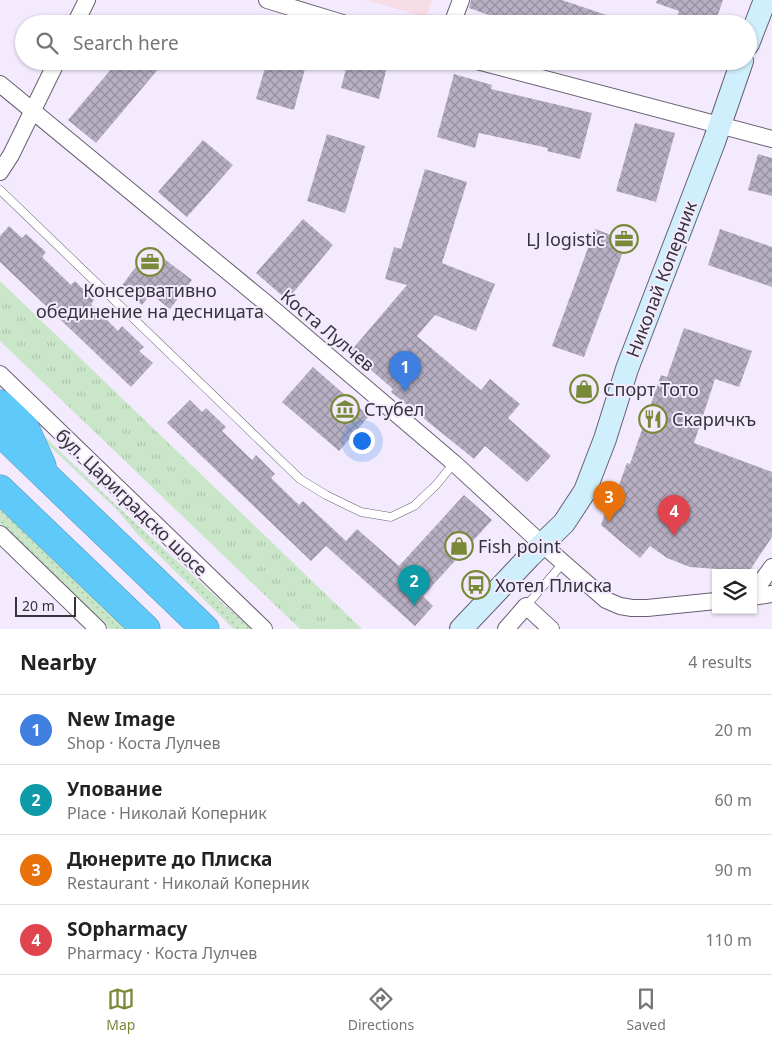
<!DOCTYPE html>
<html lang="en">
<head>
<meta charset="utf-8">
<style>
  :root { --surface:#fff; --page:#f6f6f6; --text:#222; --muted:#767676; --line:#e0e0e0; --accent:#788938 }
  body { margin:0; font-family:"Noto Sans",sans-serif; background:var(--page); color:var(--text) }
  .controls { position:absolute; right:15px; bottom:15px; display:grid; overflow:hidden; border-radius:0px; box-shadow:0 1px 4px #0004 }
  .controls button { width:45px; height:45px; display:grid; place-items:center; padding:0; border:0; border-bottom:1px solid var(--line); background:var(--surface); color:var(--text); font:25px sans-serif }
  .scale { position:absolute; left:15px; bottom:12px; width:61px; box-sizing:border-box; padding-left:5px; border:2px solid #36333a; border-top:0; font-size:14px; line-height:18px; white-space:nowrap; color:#36333a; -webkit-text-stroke:4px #f3eafe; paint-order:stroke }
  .you { position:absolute; left:361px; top:440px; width:18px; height:18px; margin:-12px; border:4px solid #fff; border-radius:50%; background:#1a73e8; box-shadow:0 0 0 8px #1a73e833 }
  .badge { display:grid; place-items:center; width:32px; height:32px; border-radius:50%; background:var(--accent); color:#fff; font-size:16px; font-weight:700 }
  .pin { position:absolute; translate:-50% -41px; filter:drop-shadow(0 1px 2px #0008) }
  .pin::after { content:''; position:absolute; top:26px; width:18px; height:15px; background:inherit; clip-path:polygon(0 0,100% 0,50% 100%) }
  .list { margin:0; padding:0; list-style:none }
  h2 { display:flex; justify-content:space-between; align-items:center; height:65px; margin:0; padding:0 20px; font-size:21px }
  h2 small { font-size:16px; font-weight:400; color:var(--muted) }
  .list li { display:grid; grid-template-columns:32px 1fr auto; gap:15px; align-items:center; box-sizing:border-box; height:70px; padding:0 20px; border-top:1px solid var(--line) }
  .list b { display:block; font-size:19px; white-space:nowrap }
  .list p { margin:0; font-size:16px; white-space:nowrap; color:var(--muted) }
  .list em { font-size:16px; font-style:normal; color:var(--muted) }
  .icon { flex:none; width:28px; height:28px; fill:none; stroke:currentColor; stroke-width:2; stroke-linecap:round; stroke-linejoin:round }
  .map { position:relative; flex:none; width:772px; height:629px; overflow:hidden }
  .search { position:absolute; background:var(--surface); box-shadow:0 1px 4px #0004; left:15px; right:15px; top:15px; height:55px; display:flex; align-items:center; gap:12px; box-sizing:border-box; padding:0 18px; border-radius:28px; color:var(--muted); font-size:19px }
  .sheet { height:345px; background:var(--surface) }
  nav { display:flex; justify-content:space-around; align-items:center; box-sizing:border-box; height:70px; border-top:1px solid var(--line); background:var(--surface); font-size:14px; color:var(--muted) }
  nav a { display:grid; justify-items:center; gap:2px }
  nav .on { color:var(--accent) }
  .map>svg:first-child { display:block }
</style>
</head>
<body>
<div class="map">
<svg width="772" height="629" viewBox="0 0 772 629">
  <defs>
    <pattern id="grass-dots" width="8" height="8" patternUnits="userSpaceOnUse" patternTransform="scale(1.25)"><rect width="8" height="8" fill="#c9e7c8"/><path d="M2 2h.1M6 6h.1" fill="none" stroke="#adc7ad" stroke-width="1.8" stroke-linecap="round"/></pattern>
    <pattern id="park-tufts" width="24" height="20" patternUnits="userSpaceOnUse" patternTransform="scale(1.25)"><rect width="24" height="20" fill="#c9e7c8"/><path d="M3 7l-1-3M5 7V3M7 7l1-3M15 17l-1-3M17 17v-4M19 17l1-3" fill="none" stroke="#adc7ad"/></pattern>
    <pattern id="building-cross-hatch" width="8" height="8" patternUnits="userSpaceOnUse" patternTransform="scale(1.25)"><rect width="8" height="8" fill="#b7afc2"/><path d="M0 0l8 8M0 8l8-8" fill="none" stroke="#968f9f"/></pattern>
  </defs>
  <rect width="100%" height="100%" fill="#f3eafe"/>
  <path fill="#f6dde6" d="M365,0h67l-6,17z"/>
  <path fill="url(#grass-dots)" d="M0,394l115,110 136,125h-17l-97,-95 -19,-23 -118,-112z
    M0,508l126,121h-16l-110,-106z"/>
  <path fill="url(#park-tufts)" d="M0,281l362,348h-62l-300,-288z"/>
  <path fill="url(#building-cross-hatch)" d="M471,0h91l62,21v3h-110l-45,-16z
    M657,0h66l-8,23 -19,-7 -1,8h-21l5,-13 -23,-8z
    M118,61h47l-69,82 -28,-23z
    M267,61h40l-13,49 -38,-11z
    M348,61h16l23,6 -8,32 -38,-11z
    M454,74l38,11 -1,4 101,24 -12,46 -33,-8 1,-3 -69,-15 -4,15 -38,-11z
    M635,123l40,10 -19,69 -40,-11z
    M327,134l38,12 -20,67 -38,-12z
    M203,140l30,25 -46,52 -29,-25z
    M758,154l14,4v38l-24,-6z
    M425,169l42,13 -25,81 53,21 -19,47 -41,-16 -18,21 64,54 9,-11 30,25 -12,14 43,38 -24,26 -42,-36 -11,13 -83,-67 2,-3 -43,-37 57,-67 -22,-6 9,-32 7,2z
    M303,219l30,26 -46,55 -31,-27z
    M9,226l13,12 4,-4 20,18 -4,5 29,28 4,-4 19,19 -3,4 27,27 4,-5 22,21 -5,4 14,12 -22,24 -131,-125v-26z
    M595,229l32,12 -43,116 -32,-11z
    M720,229l52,18v40l-64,-22z
    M150,248l42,32 -22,29 -19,-15 -9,11 -22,-17z
    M684,328l68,23 -13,36 -24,-8 -21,64 78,29v65l-24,36h-31v-4l-27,-2 -23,-9 -17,-12 -10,12 -39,-33 11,-30 3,1 12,-33 3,1 31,-89 6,2z
    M313,367l56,49 -30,35 -57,-49z
    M190,400l12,12 4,-4 20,19 -4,4 30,29 4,-5 19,19 -4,4 28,27 4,-4 43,40 11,-12 42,37 65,-71 28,25 -69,76 10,10 -18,20 -89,-80 -15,15 -144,-138z"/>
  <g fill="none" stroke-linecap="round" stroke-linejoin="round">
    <defs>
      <path id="lane" d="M0,190l300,289 26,16 35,17 30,5 23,-11 22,-21 18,-22
        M526,606l38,-44"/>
      <path id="street" d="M267,0l79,24
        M75,24l12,-24
        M452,24l9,-24
        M477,61l295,78
        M0,84l266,219 188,160 89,82 63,55 14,6 12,2h15l69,-7
        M0,172l11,-17 46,-94
        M0,374l264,255
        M0,534l98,95
        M753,593l19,-26
        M753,597l19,-3
        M506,629l20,-23 25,23"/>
      <path id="secondary" d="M748,44l17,-44
        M461,629l69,-73 34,-33 21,-32 20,-52 22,-70 87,-227 28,-81"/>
      <path id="highway" d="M0,404l25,24 17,38
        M0,432l205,197
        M0,489l146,140"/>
    </defs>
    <use href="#lane" stroke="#686071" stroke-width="9"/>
    <use href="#street" stroke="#686071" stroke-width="18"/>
    <use href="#secondary" stroke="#686071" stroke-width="24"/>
    <use href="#highway" stroke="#5195b6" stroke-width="29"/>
    <use href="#lane" stroke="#fff" stroke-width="8"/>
    <use href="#street" stroke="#fff" stroke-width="16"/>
    <use href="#secondary" stroke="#cfeffd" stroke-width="22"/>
    <use href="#highway" stroke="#5fcaf9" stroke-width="28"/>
  </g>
  <defs>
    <symbol id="office-ring" viewBox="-11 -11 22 22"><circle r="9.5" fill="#f3eafe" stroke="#788938" stroke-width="1.5"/><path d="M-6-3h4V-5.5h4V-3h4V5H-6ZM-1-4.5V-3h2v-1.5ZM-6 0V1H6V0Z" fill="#788938"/></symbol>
    <symbol id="shop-ring" viewBox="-11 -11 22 22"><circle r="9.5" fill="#f3eafe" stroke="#788938" stroke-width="1.5"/><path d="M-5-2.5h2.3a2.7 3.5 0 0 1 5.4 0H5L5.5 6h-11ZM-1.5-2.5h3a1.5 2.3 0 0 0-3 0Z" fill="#788938"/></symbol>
    <symbol id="museum-ring" viewBox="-11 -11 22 22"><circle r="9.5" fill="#f3eafe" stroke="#788938" stroke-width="1.5"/><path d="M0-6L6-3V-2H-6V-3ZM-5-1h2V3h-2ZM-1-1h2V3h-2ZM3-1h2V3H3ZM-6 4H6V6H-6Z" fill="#788938"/></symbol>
    <symbol id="restaurant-ring" viewBox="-11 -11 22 22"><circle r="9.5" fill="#f3eafe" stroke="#788938" stroke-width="1.5"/><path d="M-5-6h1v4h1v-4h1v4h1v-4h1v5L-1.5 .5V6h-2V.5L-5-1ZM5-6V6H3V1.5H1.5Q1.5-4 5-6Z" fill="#788938"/></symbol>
    <symbol id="bus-ring" viewBox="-11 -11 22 22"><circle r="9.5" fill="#f3eafe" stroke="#788938" stroke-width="1.5"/><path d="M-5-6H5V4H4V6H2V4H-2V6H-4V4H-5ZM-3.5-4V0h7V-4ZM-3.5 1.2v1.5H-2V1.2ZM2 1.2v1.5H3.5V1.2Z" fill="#788938"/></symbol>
  </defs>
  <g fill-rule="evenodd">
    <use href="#office-ring" x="608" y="223" width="32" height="32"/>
    <use href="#office-ring" x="134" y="246" width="32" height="32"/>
    <use href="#shop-ring" x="568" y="373" width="32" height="32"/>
    <use href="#museum-ring" x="329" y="393" width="32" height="32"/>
    <use href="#restaurant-ring" x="637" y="403" width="32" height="32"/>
    <use href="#shop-ring" x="443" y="530" width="32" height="32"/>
    <use href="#bus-ring" x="460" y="569" width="32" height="32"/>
  </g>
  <g text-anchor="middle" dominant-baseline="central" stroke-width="4" stroke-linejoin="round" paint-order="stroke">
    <g font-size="18" fill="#36333a" stroke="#f3eafe" text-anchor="start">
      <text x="605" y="239" text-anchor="end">LJ logistic</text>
      <text x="150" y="290" text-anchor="middle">Консервативно<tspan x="150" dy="21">обединение на десницата</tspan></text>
      <text x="603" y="389">Спорт Тото</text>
      <text x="364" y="409">Стубел</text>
      <text x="672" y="419">Скаричкъ</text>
      <text x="478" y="546">Fish point</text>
      <text x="495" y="585">Хотел Плиска</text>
    </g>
    <g font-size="18" fill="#36333a" stroke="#f3eafe">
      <text transform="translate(661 279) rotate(-69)">Николай Коперник</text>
      <text transform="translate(328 330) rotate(40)">Коста Лулчев</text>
      <text transform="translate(132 502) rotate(44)">бул. Цариградско шосе</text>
    </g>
  </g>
</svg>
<div class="controls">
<button><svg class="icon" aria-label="layers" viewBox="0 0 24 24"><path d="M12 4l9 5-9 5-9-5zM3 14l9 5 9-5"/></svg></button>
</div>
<div class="scale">20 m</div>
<div class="you"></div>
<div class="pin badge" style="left:405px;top:392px;background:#3f7fe0">1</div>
<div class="pin badge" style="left:414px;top:606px;background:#0f9aa8">2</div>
<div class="pin badge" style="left:609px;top:522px;background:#e8710a">3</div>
<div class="pin badge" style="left:674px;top:536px;background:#e0444e">4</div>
<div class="search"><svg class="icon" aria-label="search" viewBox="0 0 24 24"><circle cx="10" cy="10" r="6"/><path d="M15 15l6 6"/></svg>Search here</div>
</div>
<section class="sheet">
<h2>Nearby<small>4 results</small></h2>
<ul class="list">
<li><span class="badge" style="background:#3f7fe0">1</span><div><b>New Image</b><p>Shop · Коста Лулчев</p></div><em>20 m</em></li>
<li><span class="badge" style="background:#0f9aa8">2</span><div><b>Упование</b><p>Place · Николай Коперник</p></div><em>60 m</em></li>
<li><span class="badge" style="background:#e8710a">3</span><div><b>Дюнерите до Плиска</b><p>Restaurant · Николай Коперник</p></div><em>90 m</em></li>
<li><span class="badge" style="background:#e0444e">4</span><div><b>SOpharmacy</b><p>Pharmacy · Коста Лулчев</p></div><em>110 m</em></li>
</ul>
</section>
<nav>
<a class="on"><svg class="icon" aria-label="map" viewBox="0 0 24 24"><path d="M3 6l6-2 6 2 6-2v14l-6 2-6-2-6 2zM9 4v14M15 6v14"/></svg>Map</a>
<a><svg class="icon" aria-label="directions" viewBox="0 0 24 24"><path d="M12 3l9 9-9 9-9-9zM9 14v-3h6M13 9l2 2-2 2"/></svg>Directions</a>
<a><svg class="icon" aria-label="saved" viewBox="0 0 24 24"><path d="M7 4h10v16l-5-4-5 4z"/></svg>Saved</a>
</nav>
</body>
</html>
